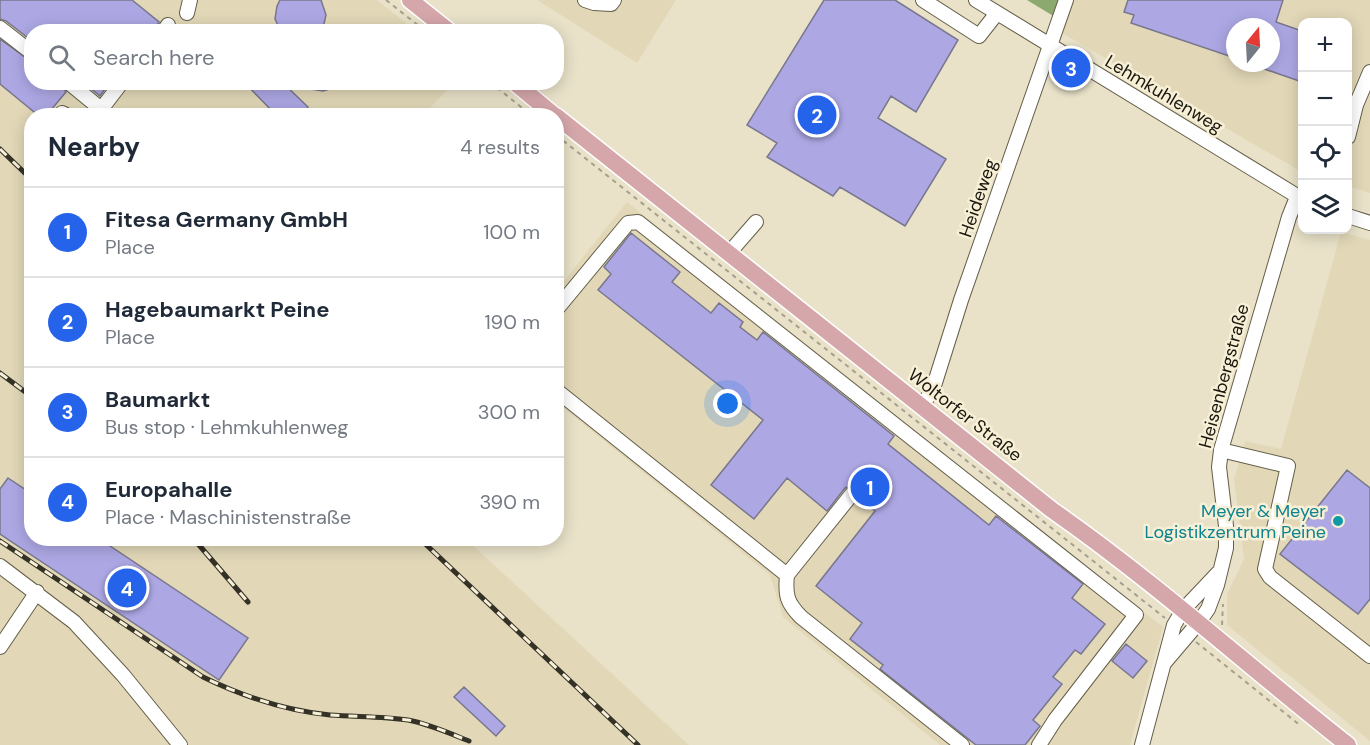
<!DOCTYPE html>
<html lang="en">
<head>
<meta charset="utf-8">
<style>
  :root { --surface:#fff; --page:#f6f6f7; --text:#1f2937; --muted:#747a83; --line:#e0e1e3; --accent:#2563eb }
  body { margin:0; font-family:"DM Sans",sans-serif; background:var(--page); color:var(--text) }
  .controls { position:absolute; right:18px; top:18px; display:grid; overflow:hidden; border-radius:12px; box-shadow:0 3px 15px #0003 }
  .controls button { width:54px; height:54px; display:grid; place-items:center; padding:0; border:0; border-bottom:2px solid var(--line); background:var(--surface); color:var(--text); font:30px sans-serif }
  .compass { position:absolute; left:1226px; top:18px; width:54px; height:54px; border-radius:50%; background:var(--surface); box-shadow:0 3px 15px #0003; rotate:18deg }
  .you { position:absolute; left:728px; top:404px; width:21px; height:21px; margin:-15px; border:4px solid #fff; border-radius:50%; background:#1a73e8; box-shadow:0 0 0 9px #1a73e833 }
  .badge { display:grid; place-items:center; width:39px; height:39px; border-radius:50%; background:var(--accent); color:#fff; font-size:20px; font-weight:700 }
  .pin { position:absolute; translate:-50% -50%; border:3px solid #fff; box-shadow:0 2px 6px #0006 }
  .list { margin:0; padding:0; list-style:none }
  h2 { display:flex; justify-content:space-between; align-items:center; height:78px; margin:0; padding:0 24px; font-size:26px }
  h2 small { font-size:20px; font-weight:400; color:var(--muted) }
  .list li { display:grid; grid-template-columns:39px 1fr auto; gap:18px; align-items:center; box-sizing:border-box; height:90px; padding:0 24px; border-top:2px solid var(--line) }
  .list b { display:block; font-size:22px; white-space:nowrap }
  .list p { margin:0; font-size:20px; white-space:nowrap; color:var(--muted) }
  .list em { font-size:20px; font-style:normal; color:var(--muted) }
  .icon { flex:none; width:33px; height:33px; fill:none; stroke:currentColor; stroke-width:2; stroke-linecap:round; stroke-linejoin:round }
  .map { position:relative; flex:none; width:1370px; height:745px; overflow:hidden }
  .search { position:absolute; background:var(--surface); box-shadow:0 3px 15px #0003; left:24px; top:24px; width:540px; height:66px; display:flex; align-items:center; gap:15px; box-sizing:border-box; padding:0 21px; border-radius:24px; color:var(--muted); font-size:22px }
  .panel { position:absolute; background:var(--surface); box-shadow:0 3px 15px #0003; left:24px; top:108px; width:540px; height:438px; border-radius:24px }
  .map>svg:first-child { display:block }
</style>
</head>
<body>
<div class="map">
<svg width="1370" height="745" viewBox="0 0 1370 745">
  <rect width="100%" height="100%" fill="#e9e2c9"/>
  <path fill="#e2d8b8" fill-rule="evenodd" d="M0,0h377l39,31 -384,1v50l422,1 -31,32 -391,1v422l434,1 223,206h-689z
    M537,0h139l-39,63z
    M1074,0h296v193l-22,-7v-164h-46v150l-240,-139zM1235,27h36v36h-36z
    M627,202l536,425 -33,118h-190l-157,-128 -13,-42 -213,-172 -1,-112z
    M1341,232l29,8v501l-143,-116v-31l17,-35 -10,-80 11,-38 36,8z"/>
  <path fill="#8ca970" d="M1027,0h34l-6,17z"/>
  <path fill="#ada8e4" stroke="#78778d" stroke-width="1.5" d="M0,0h132l27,22 -7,10h-120v9l-26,-20 -6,-2z
    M280,0h41l5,15 -3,13 -3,4h-39l-6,-13 2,-13z
    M824,0h71l63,40 -42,72 -25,-16 -13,22 68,41 -41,67 -65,-39 -7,9 -66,-39 10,-14 -30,-18z
    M1128,0h155l-7,22 26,9v51l-49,-17 1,-2h17v-36h-36v31l-104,-35 3,-8 -10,-3z
    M0,39l32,23v20h27l7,10 -20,24h-7l-39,-32z
    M83,82h27l-10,14z
    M244,82h38l26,25 -7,8 -24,1z
    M299,82h51v1l-27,8 -24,-4z
    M631,233l49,39 -8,10 39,31 8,-10 24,19 -3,5 17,13 6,-8 131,104 -6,8 101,81 7,-9 87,68 -11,14 33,26 -24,30 -6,-4 -22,27 9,7 -29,36 7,6 -15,19h-49l-96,-76 3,-4 -33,-26 12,-16 -46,-37 59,-75 -15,-12 1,-8 -3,-4 -5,-2 -8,3 -18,23 -40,-33 -33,41 -43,-34 52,-65 -165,-130 13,-16 -7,-7z
    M1347,470l23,18v111l-12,15 -78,-60z
    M8,478l24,16v44h66l150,100 -29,42 -219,-146v-45z
    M1126,644l21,17 -14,17 -21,-17z
    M464,687l41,39 -9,10 -42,-39z"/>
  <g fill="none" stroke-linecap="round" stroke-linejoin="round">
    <defs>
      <path id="minor" d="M585,0l9,3 17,1 3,-4
        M923,0l56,36 18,-23
        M976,0l326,199
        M187,13l3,-13
        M0,28l32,25
        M163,32l5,-7
        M68,82l33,27
        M62,113l6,3
        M96,116l26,-34
        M1348,137l8,-32 14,-33
        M1348,216l22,7
        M729,253l27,-31
        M556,310l72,-87 10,-1 498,393 -81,105 -16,25
        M556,390l231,185c-2,20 0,28 14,42l161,128
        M922,406l11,-17 28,-89 105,-300
        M1221,450l67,16 -23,103 5,8 100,79
        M0,566l74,56 49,53 57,70
        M787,575l65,-81
        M0,647l37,-55
        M1165,662l34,-40 9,-13 9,-24 9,-37v-22l-7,-59 2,-17 68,-233 8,-20
        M1142,745l32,-120 9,-15 35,-37"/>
      <path id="major" d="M410,0l40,32
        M514,82l41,34
        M556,116l496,394c103,72 197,157 296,235"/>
    </defs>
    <use href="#minor" stroke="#645e48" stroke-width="16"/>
    <use href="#major" stroke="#fff" stroke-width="19"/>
    <path stroke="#a5a08c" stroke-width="2" stroke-dasharray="4.5 4.5" stroke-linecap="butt" d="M386,0l33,26
      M490,82l36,29
      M556,135l609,483
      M1222,625l1,-21
      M1196,642l105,84"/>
    <use href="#minor" stroke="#fff" stroke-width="14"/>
    <use href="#major" stroke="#d5a7ab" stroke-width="16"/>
    <defs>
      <path id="rail" d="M0,149l32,31
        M0,373l32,24
        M193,538l55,64
        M419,538l219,207
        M0,541l203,136c39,19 84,34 127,38 26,2 52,1 78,5 21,4 41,13 61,21"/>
    </defs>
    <use href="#rail" stroke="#343126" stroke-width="5"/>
    <use href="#rail" stroke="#f7efd6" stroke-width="3" stroke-dasharray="9" stroke-linecap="butt"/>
  </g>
  <circle fill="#0f9aa8" stroke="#f7efd6" stroke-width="2" cx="1338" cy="521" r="6"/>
  <g text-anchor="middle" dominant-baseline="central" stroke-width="5" stroke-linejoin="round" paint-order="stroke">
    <g font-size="18" fill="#19170e" stroke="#f7efd6">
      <text transform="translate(1164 94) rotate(31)">Lehmkuhlenweg</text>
      <text transform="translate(978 198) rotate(-71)">Heideweg</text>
      <text transform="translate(1224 376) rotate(-75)">Heisenbergstraße</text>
      <text transform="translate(965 415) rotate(38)">Woltorfer Straße</text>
    </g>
    <g font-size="18" fill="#0d838f" stroke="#f7efd6" text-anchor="end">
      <text x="1326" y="511">Meyer &amp; Meyer<tspan x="1326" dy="21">Logistikzentrum Peine</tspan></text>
    </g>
  </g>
</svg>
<div class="controls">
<button>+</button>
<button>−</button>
<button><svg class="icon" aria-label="locate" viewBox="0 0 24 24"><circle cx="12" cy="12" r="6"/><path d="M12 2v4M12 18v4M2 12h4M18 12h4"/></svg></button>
<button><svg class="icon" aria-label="layers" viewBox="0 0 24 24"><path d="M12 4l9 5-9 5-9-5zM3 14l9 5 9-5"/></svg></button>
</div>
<svg class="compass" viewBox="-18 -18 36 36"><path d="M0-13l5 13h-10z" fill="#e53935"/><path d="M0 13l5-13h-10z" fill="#747a83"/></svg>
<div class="you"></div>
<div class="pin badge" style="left:870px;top:487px">1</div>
<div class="pin badge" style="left:817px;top:115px">2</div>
<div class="pin badge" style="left:1071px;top:68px">3</div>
<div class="pin badge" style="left:127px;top:588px">4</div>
<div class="search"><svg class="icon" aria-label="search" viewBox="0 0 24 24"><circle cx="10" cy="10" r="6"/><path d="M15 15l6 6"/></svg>Search here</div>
<section class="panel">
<h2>Nearby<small>4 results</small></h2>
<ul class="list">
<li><span class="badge">1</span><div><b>Fitesa Germany GmbH</b><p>Place</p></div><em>100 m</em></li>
<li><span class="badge">2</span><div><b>Hagebaumarkt Peine</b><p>Place</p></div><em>190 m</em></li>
<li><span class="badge">3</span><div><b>Baumarkt</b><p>Bus stop · Lehmkuhlenweg</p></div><em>300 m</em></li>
<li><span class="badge">4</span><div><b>Europahalle</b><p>Place · Maschinistenstraße</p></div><em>390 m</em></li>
</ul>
</section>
</div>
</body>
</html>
